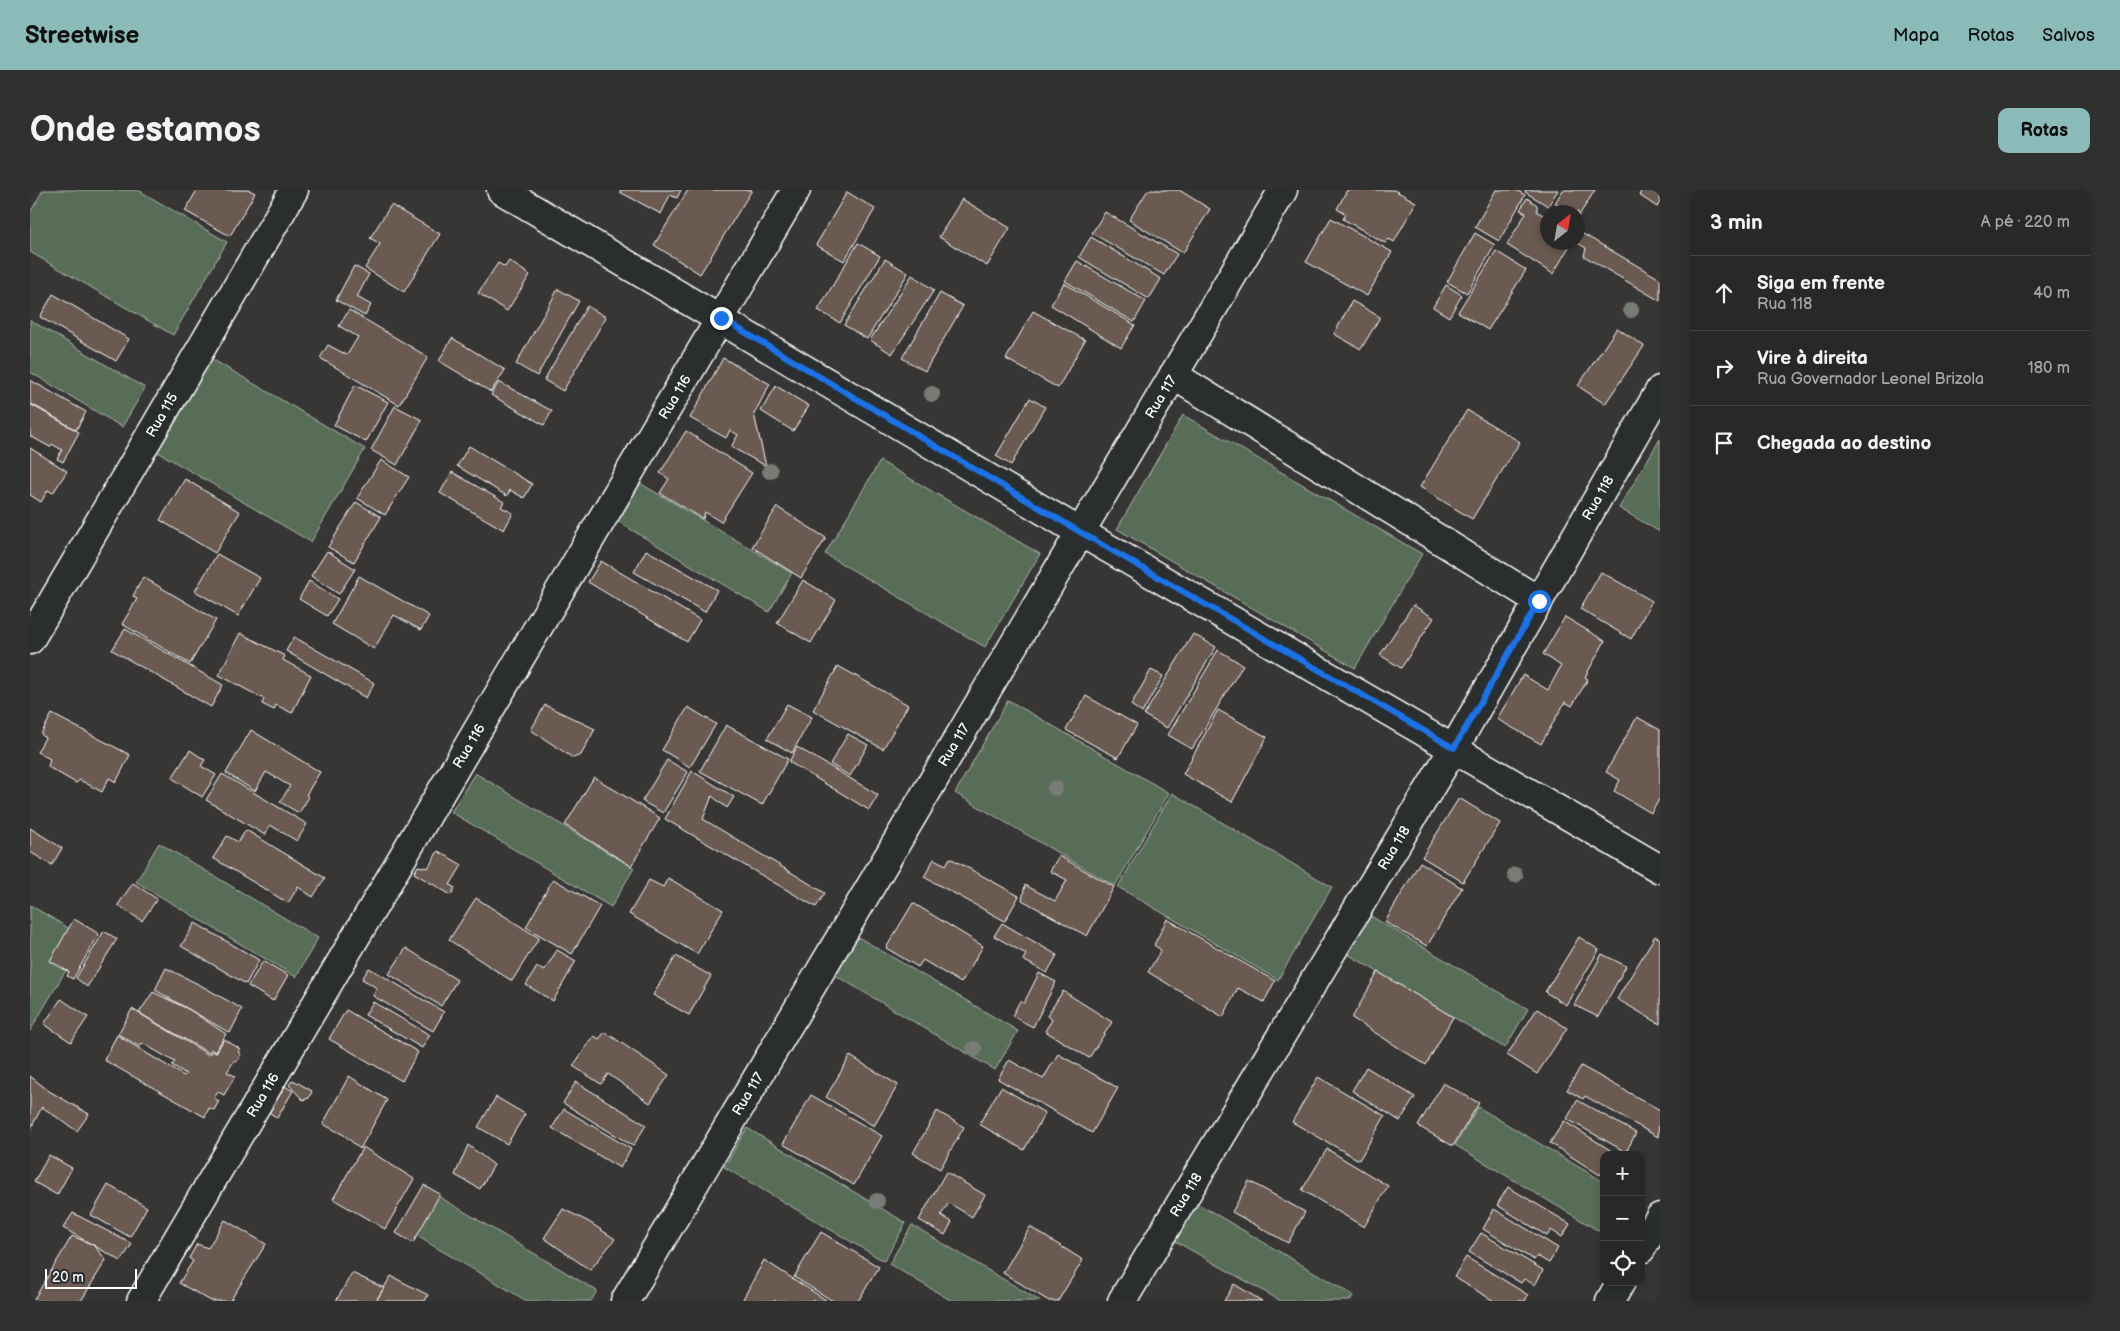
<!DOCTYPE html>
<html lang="pt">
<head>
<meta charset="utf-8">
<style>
  :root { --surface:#292828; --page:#313030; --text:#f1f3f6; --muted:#a5a6a8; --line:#454445; --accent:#8bbbb9 }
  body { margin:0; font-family:"Balsamiq Sans",sans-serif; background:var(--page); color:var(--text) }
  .controls { position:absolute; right:15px; bottom:15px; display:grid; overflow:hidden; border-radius:10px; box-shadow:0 2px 8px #0003 }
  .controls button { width:45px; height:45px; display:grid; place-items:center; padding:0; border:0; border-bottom:1px solid var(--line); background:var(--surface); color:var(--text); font:25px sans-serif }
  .compass { position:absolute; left:1510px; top:15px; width:45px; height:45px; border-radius:50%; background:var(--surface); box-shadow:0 2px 8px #0003; rotate:31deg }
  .scale { position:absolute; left:15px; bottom:12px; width:92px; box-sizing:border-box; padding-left:5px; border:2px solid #fff; border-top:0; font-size:14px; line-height:18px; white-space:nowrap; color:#fff; -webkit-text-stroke:4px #2a2d2e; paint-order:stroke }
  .stop { position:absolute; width:15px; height:15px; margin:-11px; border:4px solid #1a73e8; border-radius:50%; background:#fff }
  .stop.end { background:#1a73e8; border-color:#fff; box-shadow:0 1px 5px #0008 }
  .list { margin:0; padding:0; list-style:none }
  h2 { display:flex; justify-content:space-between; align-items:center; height:65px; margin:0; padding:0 20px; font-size:21px }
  h2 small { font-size:16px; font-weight:400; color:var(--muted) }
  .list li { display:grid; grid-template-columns:32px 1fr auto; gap:15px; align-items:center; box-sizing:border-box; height:75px; padding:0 20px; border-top:1px solid var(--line) }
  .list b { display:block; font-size:19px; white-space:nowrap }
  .list p { margin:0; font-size:16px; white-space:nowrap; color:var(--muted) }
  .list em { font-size:16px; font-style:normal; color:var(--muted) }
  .icon { flex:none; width:28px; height:28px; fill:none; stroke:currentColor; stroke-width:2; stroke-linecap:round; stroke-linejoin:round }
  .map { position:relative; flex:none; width:1630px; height:1111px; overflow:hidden; border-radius:10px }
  header { display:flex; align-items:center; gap:30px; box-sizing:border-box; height:70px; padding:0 25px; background:var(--accent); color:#111 }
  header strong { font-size:24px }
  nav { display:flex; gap:28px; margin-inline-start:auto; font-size:18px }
  .intro { display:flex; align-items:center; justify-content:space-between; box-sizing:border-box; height:120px; padding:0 30px }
  h1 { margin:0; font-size:35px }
  .button { padding:12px 22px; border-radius:10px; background:var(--accent); color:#111; font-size:18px; font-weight:700 }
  main { display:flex; gap:30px; padding:0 30px }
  aside { flex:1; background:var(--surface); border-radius:10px; box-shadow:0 2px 8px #0003 }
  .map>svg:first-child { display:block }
</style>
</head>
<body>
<header>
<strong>Streetwise</strong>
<nav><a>Mapa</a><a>Rotas</a><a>Salvos</a></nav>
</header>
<div class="intro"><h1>Onde estamos</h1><a class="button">Rotas</a></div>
<main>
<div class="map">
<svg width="1630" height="1111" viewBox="0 0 1630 1111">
  <rect width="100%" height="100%" fill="#373635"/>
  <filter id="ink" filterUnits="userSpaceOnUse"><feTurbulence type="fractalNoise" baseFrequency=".02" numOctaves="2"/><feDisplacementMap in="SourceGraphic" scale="10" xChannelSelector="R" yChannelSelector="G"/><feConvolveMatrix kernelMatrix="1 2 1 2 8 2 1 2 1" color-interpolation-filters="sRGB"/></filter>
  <g filter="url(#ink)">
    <path fill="#596d59" stroke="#acb6ac" d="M13,0h95l89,52 -54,93 -143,-83v-39z
      M0,130l115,68 -23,39 -92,-55z
      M175,165l160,94 -54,93 -160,-94z
      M1153,225l239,139 -67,114 -238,-139z
      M1630,249v93l-41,-24z
      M850,271l160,93 -55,93 -160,-93z
      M603,289l159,94 -23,39 -159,-95z
      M978,510l161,93 -54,93 -160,-93z
      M445,583l159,95 -23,39 -160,-95z
      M1142,603l160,94 -54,93 -160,-93z
      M129,653l159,95 -22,39 -160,-95z
      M0,715l55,33 -55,93z
      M1339,725l159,94 -23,39 -159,-95z
      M828,747l160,94 -23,39 -160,-95z
      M1448,917l126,75v52l-149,-89z
      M717,938l159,95 -22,38 -160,-94z
      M408,1006l159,95 -6,10h-64l-112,-66z
      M1165,1012l158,93 -3,6h-69l-108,-61z
      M882,1035l128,76h-88l-63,-37z"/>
    <path fill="#6a5a51" stroke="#fff" d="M167,0h52l6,3 -25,43 -45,-25z
      M591,0h60l-4,8 -7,-3 -9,19 -41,-22z
      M658,0h64l-52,84 -46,-29z
      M1118,0h31l31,19 -27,44 -54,-33z
      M1317,0h47l22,12 -22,40 -5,-3 -4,4 -42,-24 3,-5 -9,-5z
      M1466,0h20l9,5 -26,46 -24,-14z
      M1496,0h32l-10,16 -23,-14z
      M1533,0h32l-17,27v-5h-8l-15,-9z
      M1612,0h18v12l-3,5 -18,-12z
      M817,2l28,17 -31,52 -28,-16z
      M1497,8l10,7v7l11,5v25h24l-19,32 -46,-29 19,-32 -6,-3z
      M932,9l48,29 -23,38 -48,-29z
      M361,15l49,29 -36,58 -39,-24 15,-24 -10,-6z
      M1075,22l72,42 -13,21 -72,-42z
      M1301,28l61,34 -25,44 -61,-34z
      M1548,41l82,48v22l-76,-45 2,-8 -10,-6z
      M1445,43l20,12 -28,48 -20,-11z
      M1061,47l70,42 -12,20 -70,-42z
      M828,53l22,13 -40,67 -22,-13z
      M1466,61l30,19 -38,60 -30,-18z
      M855,69l23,14 -41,66 -23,-14z
      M479,71l21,14 -23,36 -29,-18 20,-30 7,4z
      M1047,71l69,40 -12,21 -69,-41z
      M324,76l15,8 -12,23 14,8 -6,11 -29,-16z
      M882,85l22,15 -42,64 -22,-14z
      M1034,93l71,42 -14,23 -70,-43z
      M1416,95l16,10 -13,22 -16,-10z
      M528,99l21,12 -42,75 -21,-12z
      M910,103l23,13 -38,65 -23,-13z
      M23,104l76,45 -13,22 -76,-44z
      M1322,111l28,16 -19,32 -27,-15z
      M557,116l19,11 -43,74 -19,-11z
      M319,120l79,47 -29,48 -79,-47 8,-13 19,10 11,-18 -19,-11z
      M1003,121l52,29 -27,48 -52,-29z
      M1587,138l27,18 -39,58 -27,-18z
      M422,148l53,32 -14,22 -52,-31z
      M693,168l47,26 -16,30 12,52 -35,-19 7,-12 -8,-5 -4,8 -36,-20z
      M0,190l56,32 -10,18 -46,-27z
      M469,192l53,29 -8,14 -53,-30z
      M325,195l33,17 -22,40 -32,-17z
      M746,196l33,20 -16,25 -32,-20z
      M1000,208l15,9 -34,58 -15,-9z
      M0,214l49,28 -16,30 -6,-3 5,-9 -10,-6 -2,3 -20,-11z
      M365,216l27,14 -25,45 -26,-15z
      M1437,220l53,32 -48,77 -52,-32z
      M656,241l66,42 -31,49 -16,-10 -2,7 -43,-26 9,-14 -9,-6z
      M439,256l63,38 -8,14 -14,-8 -3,6 -50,-30z
      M0,258l37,23 -14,22 -5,-3 -7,12 -11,-7z
      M351,270l28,17 -24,38 -28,-17z
      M422,282l52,30 -3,5 12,6 -9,17 -64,-37z
      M155,289l55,33 -25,41 -55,-33z
      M326,312l25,15 -27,45 -26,-15z
      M747,317l49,31 -25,40 -49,-31z
      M616,360l71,40 -12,22 -71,-40z
      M297,361l28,18 -16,25 -28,-18z
      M187,364l43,24 -22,38 -43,-25z
      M571,371l99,59 -13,22 -99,-60z
      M1571,382l51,29 -21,38 -51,-30z
      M329,386l70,40 -8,14 -27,-15 -20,34 -42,-25z
      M113,387l73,43 -26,44 -68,-40 15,-25 -4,-3z
      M773,390l33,20 -25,43 -34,-20z
      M279,391l29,18 -11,17 -28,-17z
      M1383,415l21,13 -33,50 -21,-13z
      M1535,427l40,24 -20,36 3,2 -16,27 -7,-4 -24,42 -44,-25 26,-44 25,15 13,-24 -18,-12z
      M95,439l98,56 -12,22 -99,-57z
      M210,443l45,23 -2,4 28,15 -19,38 -16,-8 -2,5 -12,-6 2,-5 -45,-24z
      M1163,444l23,13 -49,81 -23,-13z
      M264,447l80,46 -8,15 -80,-47z
      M1188,460l25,15 -51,84 -24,-14z
      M808,476l70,39 -25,44 -70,-39z
      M1121,480l12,6 -21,37 -11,-8z
      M1056,506l51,29 -19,33 -52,-28z
      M757,514l25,13 -20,36 -25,-14z
      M515,515l50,24 -14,26 -8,3 -42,-28z
      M658,517l28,17 -26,43 -28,-17z
      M1188,520l49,27 -35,65 -49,-28z
      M22,524l78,41 -14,27 -7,-4 -7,14 -22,-12 -4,3 -28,-16 2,-8 -13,-7 8,-14 -4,-4z
      M1607,527l23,13v68l-9,15 -37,-22 6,-11 -14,-8z
      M696,535l62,34 -26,46 -62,-34z
      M221,540l69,42 -14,23 3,2 -10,16 -19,-11 10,-16 -24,-14 -11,19 -29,-18z
      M818,544l20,11 -18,31 -20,-12z
      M767,557l81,48 -9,15 -80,-48z
      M160,560l15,10 -4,6 15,9 -14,22 -30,-19z
      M637,570l21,12 -25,41 -21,-12z
      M662,581l42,26 -7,11 -15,-12 -9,23 122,74 -9,14 -151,-88z
      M192,584l85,50 -10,17 -27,-16 -5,10 -59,-35z
      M564,587l66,41 -29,48 -66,-41z
      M1429,608l41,25 -37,59 -41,-25z
      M0,638l32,20 -10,17 -22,-13z
      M216,640l79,48 -12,19 -15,-10 -10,16 -75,-45 14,-22 11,6z
      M408,661l24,14 -12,20 5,3 -4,7 -37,-22 4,-7 10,2z
      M1029,666l55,31 -27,49 -65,-36 3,-15 30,16 12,-21 -17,-9z
      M920,668l69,38 -14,25 -81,-44 10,-18 12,6z
      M1390,672l42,26 -35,58 -42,-24z
      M638,688l55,32 -26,44 -68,-40 20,-34 14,7z
      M523,689l47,27 -28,48 -46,-27z
      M103,693l24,16 -15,22 -24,-16z
      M446,708l63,40 -27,43 -63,-41z
      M883,713l70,43 -22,37 -38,-23 -5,7 -32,-19z
      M44,729l25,15 -26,45 -6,-3 2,-4 -19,-11z
      M1137,729l108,62 -11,21 -26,-14 -15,29 -75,-45 13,-22 -7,-5z
      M165,733l64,37 -13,24 -65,-38z
      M972,733l55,32 -10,18 -24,-13 3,-6 -32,-18z
      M74,741l13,8 -30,48 -11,-9z
      M1625,746l5,3v85l-43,-25z
      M1549,747l20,13 -33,55 -21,-13z
      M376,758l51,32 -16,26 -52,-32z
      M527,760l19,11 -23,40 -27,-16 11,-18 7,4z
      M1572,764l24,12 -28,51 -24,-12z
      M646,766l35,20 -22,39 -36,-20z
      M233,771l25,14 -15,26 -25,-15z
      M136,778l36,18 40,23 -12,24 -75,-43z
      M339,778l75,44 -11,19 -60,-35 4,-8 -15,-9z
      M1348,782l75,45 -27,48 -74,-47z
      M1009,783l17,9 -23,45 -21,-11 8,-15 4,2z
      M1033,801l49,31 -23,36 -44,-27 7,-11 -5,-4z
      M123,802l37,18 36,24 -11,18 -4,-3 -2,4 -70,-40z
      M31,809l27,18 -17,25 -27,-18z
      M343,812l57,33 -8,13 -57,-33z
      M102,819l77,46 3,-4 4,2 8,-14 16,10 -2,3 3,2 -3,6 -4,1 -7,11 8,4 -11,19 -6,-3 -4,6 5,3 -5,9 -5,-2 -4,9 -101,-57 13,-25 67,41 2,-2 -14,-9 3,-3 -33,-19 -2,4 -22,-13z
      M1507,819l30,19 -30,46 -30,-19z
      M316,820l72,42 -16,29 -73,-42z
      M575,842l64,43 -19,28 -42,-29 -7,10 -28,-18 21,-30 5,3z
      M1028,864l60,34 -26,45 -94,-54 11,-19 34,19z
      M820,866l48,29 -24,41 -48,-29z
      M1551,876l79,44 -2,27 -73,-41 -2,3 -16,-9z
      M1336,877l49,30 -15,24 -48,-30z
      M0,886l19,15 40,23 -12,17 -35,-24 -12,23z
      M319,886l38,24 -27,49 -16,-14 -21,-11z
      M1288,887l67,39 -26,44 -67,-38z
      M263,890l19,11 -3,7 -6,2 -14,-15z
      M546,892l70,43 -13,21 -70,-43z
      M1413,893l36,20 -26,43 -35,-20z
      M253,895l10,6 -16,27 -8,-6z
      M971,897l44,26 -21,37 -45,-26z
      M781,905l71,41 -28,49 -71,-41z
      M466,907l29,17 -18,30 -29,-17z
      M1547,910l59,33 -10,19 -59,-33z
      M534,919l67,40 -11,19 -68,-40z
      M907,921l27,16 -24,42 -27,-16z
      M1534,931l54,34h-14v14l-4,6 -50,-32z
      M438,955l26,20 -14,24 -25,-14z
      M333,957l51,32 -29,50 -52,-30z
      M1297,959l61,37 -24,41 -62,-37z
      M19,965l23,13 -15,27 -23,-13z
      M916,982l39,23 -13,22 -23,-14 -8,12 11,7 -7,13 -26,-15z
      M1219,991l56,31 -17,31 -56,-31z
      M78,995l39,22 -17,30 -39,-22z
      M394,995l16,9 -27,49 -17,-10z
      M1478,997l62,37 -8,13 -11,-7 -4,6 -50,-31z
      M533,1019l26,13 26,17 -25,31 -46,-32z
      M1464,1019l64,39 -9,15 -12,-7 -3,4 -51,-31z
      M43,1023l59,31 -11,17 -58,-33z
      M195,1030l41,24 -36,57h-19l-32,-18 14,-22 -4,-3 8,-14 11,4z
      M1000,1037l53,33 -25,41h-9l-46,-28z
      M791,1042l58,35 -21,34h-25l-39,-24z
      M1451,1043l62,37 -8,15 -11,-6 -3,4 -52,-31z
      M42,1046l22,9 12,15 -25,41h-48z
      M1436,1067l62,38 -3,6h-31l-40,-24z
      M734,1070l62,40 -1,1h-83z
      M322,1083l32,15 -8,13h-40z
      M361,1086l37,19 -3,6h-49z
      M1204,1094l28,17h-38z"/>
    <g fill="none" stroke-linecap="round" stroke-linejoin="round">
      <defs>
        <path id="minor" d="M471,0l579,342 580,337
          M1143,185l366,226
          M0,450l264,-450
          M1611,1059l19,-32
          M111,1111l655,-1111
          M595,1111l658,-1111
          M1092,1111l332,-553 206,-358
          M1580,1111l11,-19"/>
      </defs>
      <use href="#minor" stroke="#fff" stroke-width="31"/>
      <use href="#minor" stroke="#2a2d2e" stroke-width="28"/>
    </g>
    <g fill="#777c76">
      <circle cx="1601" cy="120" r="8"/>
      <circle cx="902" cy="204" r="8"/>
      <circle cx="740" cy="281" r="8"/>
      <circle cx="1025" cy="598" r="8"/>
      <circle cx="1485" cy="685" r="8"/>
      <circle cx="944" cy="859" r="8"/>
      <circle cx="847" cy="1011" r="8"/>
    </g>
  </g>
  <g fill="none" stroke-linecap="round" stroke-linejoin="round" filter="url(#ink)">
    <path stroke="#1a73e8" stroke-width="6" d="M691,128l359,214 374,216 85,-147"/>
  </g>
  <g text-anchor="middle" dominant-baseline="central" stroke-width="4.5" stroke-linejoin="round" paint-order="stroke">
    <g font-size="14" fill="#fff" stroke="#2a2d2e">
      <text transform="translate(645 207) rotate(-59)">Rua 116</text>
      <text transform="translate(1131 207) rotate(-59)">Rua 117</text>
      <text transform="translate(132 225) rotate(-60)">Rua 115</text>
      <text transform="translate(1568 308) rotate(-60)">Rua 118</text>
      <text transform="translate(924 555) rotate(-59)">Rua 117</text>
      <text transform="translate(439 556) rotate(-59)">Rua 116</text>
      <text transform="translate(1364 658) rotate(-59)">Rua 118</text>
      <text transform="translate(718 904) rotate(-59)">Rua 117</text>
      <text transform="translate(233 905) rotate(-59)">Rua 116</text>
      <text transform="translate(1156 1005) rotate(-59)">Rua 118</text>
    </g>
  </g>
</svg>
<div class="controls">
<button>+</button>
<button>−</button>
<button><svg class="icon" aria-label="locate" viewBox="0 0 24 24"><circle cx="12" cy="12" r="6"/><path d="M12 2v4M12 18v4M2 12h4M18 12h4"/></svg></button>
</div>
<svg class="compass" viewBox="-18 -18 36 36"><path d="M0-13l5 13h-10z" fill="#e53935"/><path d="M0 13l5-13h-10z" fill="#a5a6a8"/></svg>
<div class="scale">20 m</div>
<div class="stop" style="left:1509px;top:411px"></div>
<div class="stop end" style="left:691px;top:128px"></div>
</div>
<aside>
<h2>3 min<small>A pé · 220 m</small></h2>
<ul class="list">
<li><svg class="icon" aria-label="ahead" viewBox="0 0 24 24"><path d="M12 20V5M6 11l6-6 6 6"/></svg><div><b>Siga em frente</b><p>Rua 118</p></div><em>40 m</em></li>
<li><svg class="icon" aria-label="right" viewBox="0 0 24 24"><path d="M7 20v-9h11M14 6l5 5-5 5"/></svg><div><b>Vire à direita</b><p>Rua Governador Leonel Brizola</p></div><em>180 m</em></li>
<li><svg class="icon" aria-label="arrive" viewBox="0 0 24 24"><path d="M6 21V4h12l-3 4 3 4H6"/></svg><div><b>Chegada ao destino</b></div></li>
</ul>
</aside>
</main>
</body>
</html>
